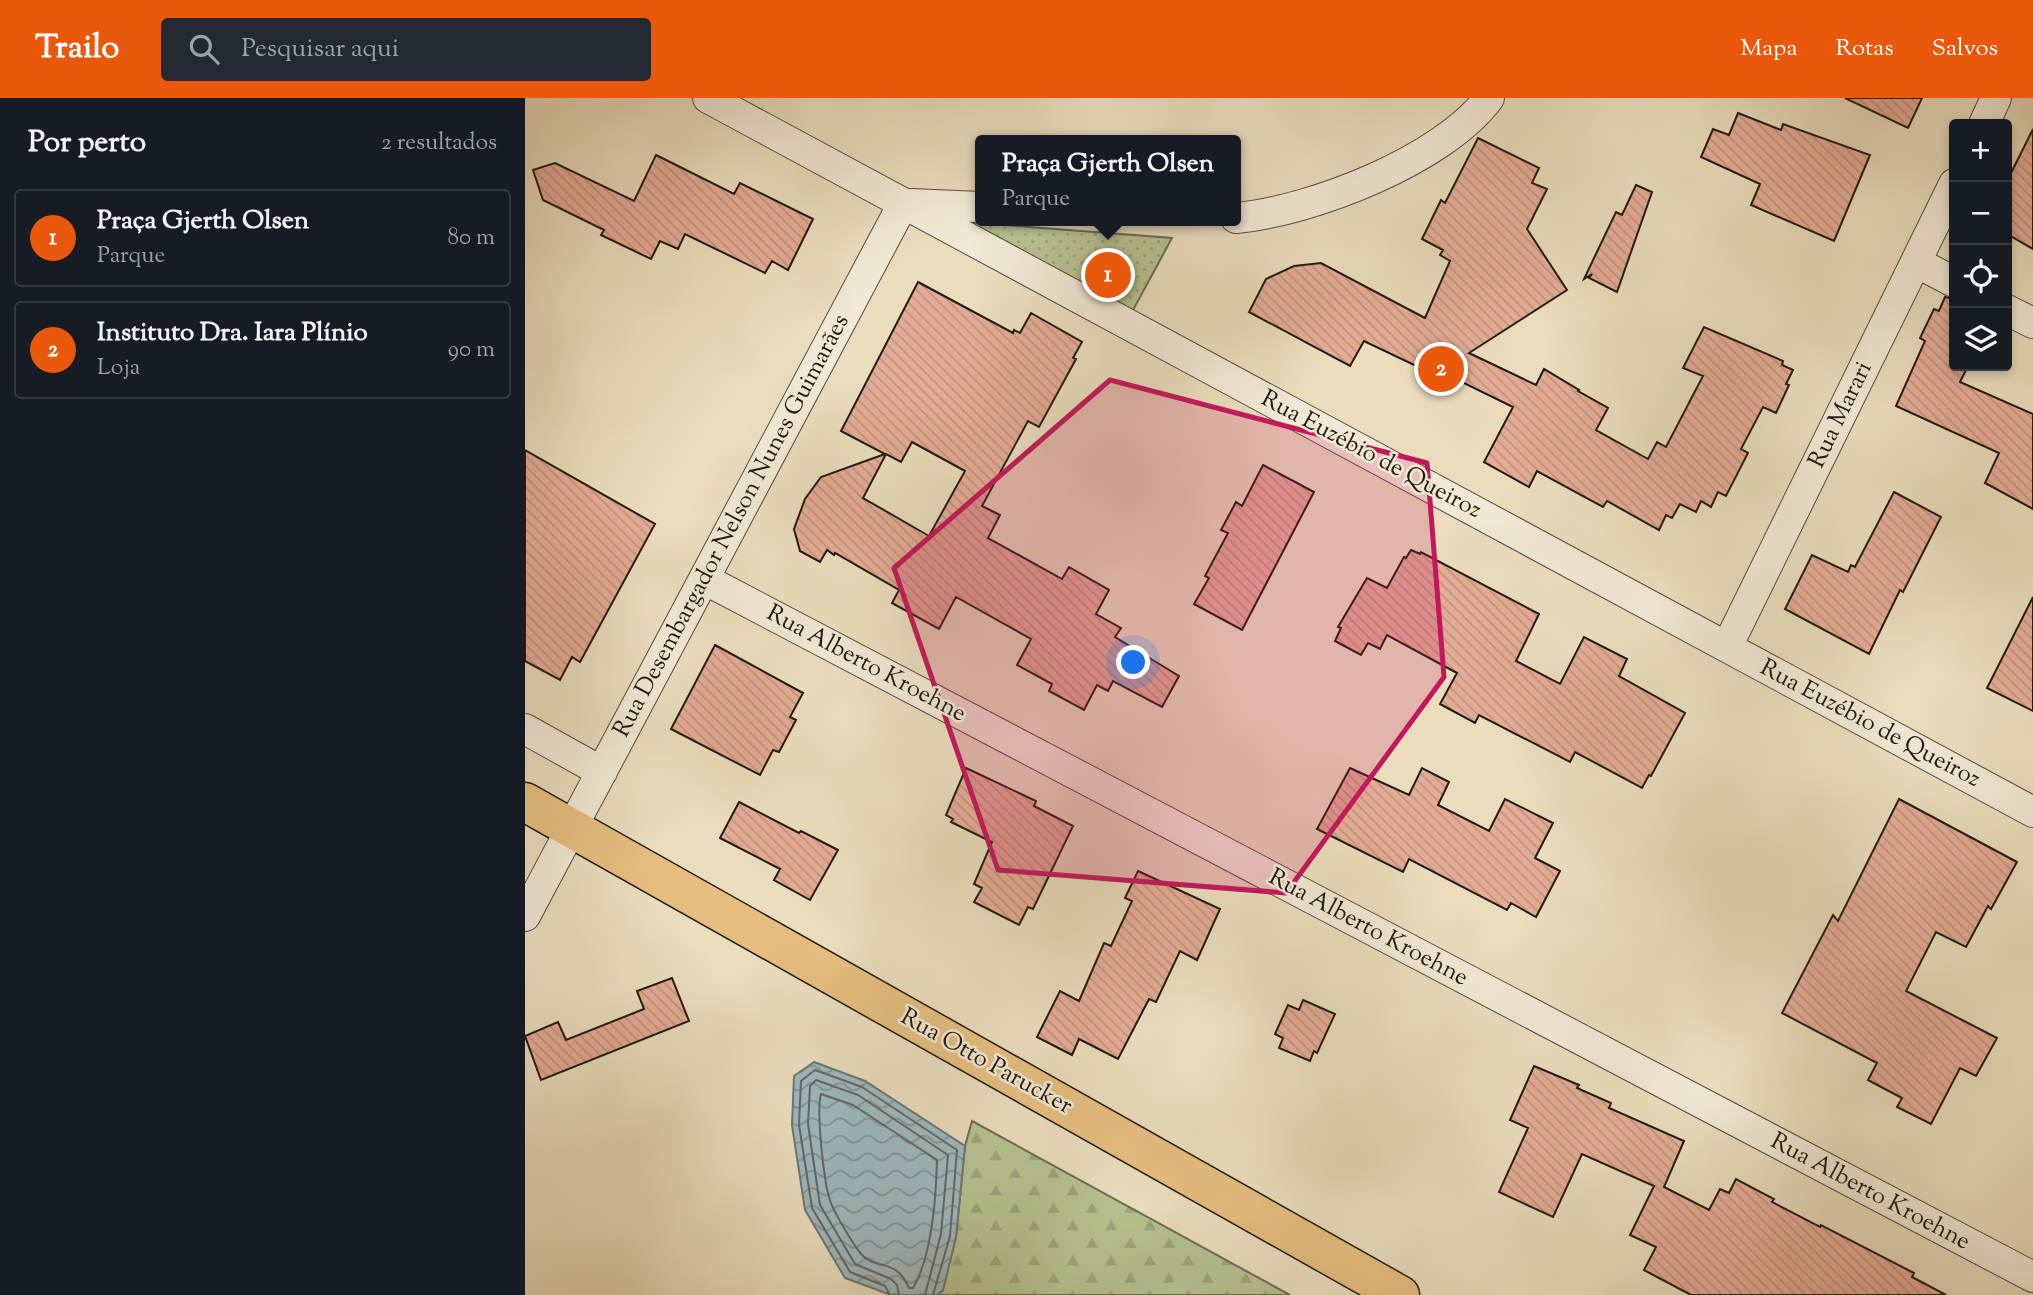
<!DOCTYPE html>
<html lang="pt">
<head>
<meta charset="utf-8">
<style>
  :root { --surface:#171b24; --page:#242831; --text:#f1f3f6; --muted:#9ea1a6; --line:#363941; --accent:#ea580c }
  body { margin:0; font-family:"Sorts Mill Goudy",serif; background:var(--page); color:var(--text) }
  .controls { position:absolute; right:21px; top:21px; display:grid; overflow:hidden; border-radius:7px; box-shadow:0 4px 10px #0003 }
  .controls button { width:63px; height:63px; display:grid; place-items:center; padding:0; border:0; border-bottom:2px solid var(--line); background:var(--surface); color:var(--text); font:35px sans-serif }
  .you { position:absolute; left:609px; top:565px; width:24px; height:24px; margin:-18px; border:5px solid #fff; border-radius:50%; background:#1a73e8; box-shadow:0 0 0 10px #1a73e833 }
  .badge { display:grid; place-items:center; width:46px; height:46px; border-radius:50%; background:var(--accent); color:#fff; font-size:23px; font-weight:700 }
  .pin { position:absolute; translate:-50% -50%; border:4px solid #fff; box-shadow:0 2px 7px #0006 }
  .popup { position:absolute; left:450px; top:37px; width:266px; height:91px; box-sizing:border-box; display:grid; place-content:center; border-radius:7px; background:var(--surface); filter:drop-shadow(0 2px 5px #0005); font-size:23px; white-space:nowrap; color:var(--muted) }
  .popup b { font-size:26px; color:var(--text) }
  .popup::after { content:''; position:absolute; left:50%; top:100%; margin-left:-14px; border:14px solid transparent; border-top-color:var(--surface) }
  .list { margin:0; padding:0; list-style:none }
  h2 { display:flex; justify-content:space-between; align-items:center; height:91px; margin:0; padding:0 28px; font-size:30px }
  h2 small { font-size:23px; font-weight:400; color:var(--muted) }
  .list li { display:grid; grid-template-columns:46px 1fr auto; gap:21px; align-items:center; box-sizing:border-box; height:98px; margin:0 14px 14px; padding:0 14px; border:2px solid var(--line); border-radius:7px }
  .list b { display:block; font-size:26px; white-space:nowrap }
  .list p { margin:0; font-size:23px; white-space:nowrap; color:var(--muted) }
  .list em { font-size:23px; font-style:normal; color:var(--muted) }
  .icon { flex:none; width:38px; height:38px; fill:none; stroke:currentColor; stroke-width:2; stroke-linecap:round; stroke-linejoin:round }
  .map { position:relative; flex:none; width:1508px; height:1197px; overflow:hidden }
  header { display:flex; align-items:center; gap:42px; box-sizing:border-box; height:98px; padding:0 35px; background:var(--accent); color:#fff }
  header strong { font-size:33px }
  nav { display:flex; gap:38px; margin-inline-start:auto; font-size:24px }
  .search { width:490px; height:63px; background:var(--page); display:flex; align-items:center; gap:18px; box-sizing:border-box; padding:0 24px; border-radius:7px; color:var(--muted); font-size:26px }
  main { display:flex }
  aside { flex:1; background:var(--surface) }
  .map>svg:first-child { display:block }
</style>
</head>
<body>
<header>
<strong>Trailo</strong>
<div class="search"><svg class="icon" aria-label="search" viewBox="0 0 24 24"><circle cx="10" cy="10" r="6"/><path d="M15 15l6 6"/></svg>Pesquisar aqui</div>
<nav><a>Mapa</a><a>Rotas</a><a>Salvos</a></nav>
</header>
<main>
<aside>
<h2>Por perto<small>2 resultados</small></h2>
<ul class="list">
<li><span class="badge">1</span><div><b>Praça Gjerth Olsen</b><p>Parque</p></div><em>80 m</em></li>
<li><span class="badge">2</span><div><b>Instituto Dra. Iara Plínio</b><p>Loja</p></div><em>90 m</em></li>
</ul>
</aside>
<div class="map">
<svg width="1508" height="1197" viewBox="0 0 1508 1197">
  <defs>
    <pattern id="forest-firs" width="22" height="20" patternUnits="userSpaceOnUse" patternTransform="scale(1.75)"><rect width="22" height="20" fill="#b7c191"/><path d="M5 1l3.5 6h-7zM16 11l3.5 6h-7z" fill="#9da57c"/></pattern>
    <pattern id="park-dots" width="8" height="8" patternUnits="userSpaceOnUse" patternTransform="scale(1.75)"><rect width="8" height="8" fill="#b7c191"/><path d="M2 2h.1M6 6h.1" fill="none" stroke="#9da57c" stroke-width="1.8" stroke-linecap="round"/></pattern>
    <pattern id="water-waves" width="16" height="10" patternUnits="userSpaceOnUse" patternTransform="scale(1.75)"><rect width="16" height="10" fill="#9eb8bd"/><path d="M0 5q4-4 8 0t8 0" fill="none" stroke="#809598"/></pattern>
    <pattern id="building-back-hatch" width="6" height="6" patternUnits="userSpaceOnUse" patternTransform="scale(1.75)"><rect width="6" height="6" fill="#e4ac96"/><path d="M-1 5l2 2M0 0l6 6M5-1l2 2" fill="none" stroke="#c39380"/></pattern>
  </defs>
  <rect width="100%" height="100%" fill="#eaddbe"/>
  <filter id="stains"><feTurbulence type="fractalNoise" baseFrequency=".00286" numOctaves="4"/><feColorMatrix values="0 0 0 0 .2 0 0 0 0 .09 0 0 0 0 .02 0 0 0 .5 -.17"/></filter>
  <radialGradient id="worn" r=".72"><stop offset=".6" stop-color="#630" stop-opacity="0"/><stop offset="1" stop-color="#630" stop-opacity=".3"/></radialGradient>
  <path fill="url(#forest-firs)" stroke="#6c6d50" stroke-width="2" d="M447,1023l318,174h-353l6,-5 13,-53 9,-91z"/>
  <path fill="url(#park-dots)" stroke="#6c6d50" stroke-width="2" d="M440,124l207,16 -40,74z"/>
  <path fill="url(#water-waves)" stroke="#6c7877" stroke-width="2" d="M289,964l51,19 100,65 -9,91 -13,53 -6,5h-46l-46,-17 -40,-68 -13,-85 2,-49z"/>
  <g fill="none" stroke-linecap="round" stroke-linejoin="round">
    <path stroke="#606866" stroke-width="2" d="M296,996l32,11 84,55c-1,38 -5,96 -24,128h-4c-12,-30 -33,-18 -47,-33 -8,-9 -27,-41 -31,-52 -7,-17 -15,-92 -10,-109z
      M365,1197l-5,-9 -35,-14 -38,-64 -13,-83 2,-44 14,-11 47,17 95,63 -7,86 -17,59
      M374,1197l-2,-10 -6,-6 -36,-15 -35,-59 -12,-81 2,-38 6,-6 42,15 90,60 -7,79 -16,61"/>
  </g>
  <path fill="url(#building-back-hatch)" stroke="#22190f" stroke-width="2" fill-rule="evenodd" d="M1320,0h77l-14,30z
    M1213,15l43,17 2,-6 87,31 -36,86 -83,-36 9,-21 -59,-27 12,-28 16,6z
    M1508,31v120l-26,-15v-53z
    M953,40l61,30 -7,15 15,6 -20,40 40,61 -98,63 67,32 8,-16 35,21 -1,1 30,17 -12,22 52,29 9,-17 9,5 37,-71 -20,-8 21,-41 79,34 -1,4 11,5 -7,14 3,1 -13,28 -13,-6 -22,42 7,4 -22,43 -8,-4 -7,15 -10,-6 -5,11 -16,-8 -8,14 -6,-3 -7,15 -52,-29 -4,6 -66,-36 -8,16 -45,-25 29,-55 -55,-27 -2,5 -92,-44 -14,25 -101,-54 17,-33 28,-13 27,-3 104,55 25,-57 -10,-6 3,-5 -21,-11 19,-39 4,3z
    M131,57l78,39 6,-11 73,36 -25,51 -16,-9 -7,12 -80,-39 -7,15 -18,-8 -9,18 -50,-24 3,-5 -61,-30 -10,-30 22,-7 79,38z
    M1111,87l16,7 -35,100 -28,-14 3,-4 -8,5 32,-67 6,3z
    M393,184l95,51 1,-3 6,3 11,-20 51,29 -9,16 3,1 -37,68 -11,-6 -46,85 18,9 -12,23 74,41 7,-12 40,23 -13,24 25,14 -6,9 64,39 -17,31 -49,-26 -5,10 -11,-6 -13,25 -35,-19 3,-7 -35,-19 14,-26 -75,-42 -17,32 -47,-26 7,-13 -64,-37 -1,2 -7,-5 -7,12 -20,-11 -6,-22 11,-30 16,-22 64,-23 -44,-23zM387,344l53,29 -36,65 -66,-38 23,-44 15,8z
    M1420,199l9,2v67h14l-8,16 73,32v95l-48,-26 14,-30 -103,-47 29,-65 -5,-3 14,-29 5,2z
    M0,352l130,74 -75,138 -8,-5 -12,23 -35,-19z
    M738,367l51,27 -72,138 -48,-26 15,-26 -4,-2 23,-43 -7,-3 15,-28 6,4z
    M1369,394l47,25 -38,75 -3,-2 -31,64 -84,-45 27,-54 36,17 3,-7 4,2z
    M886,452l9,4 1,-2 118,62 -23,47 44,23 24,-47 43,22 -8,17 66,37 -34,63 -2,-1 -7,13 -67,-36 -5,10 -91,-47 -4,8 -35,-19 17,-31 -70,-38 -7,14 -12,-6 -7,12 -26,-14 6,-13 -3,-1 29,-49 20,10 17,-31 2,1z
    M1508,499v114l-46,-23z
    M190,547l88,48 -13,24 6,3 -17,32 -6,-2 -13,25 -89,-46z
    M441,670l70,33 -2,5 39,20 -40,83 -5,-2 -9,18 -45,-23 8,-14 -8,-4 18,-42 -41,-20 2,-3 -7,-4z
    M825,670l59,27 13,-27 27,14 -11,23 51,26 16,-32 48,24 -18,35 25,13 -24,46 -25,-14 -4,7 -98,-51 -6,13 -86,-43z
    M1374,701l118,63 -26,47 -3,-3 -22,41 -30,-15 -30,59 91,47 -21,38 -16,-8 -29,56 -34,-17 5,-9 -34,-18 9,-17 -95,-50 51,-98 5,6z
    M214,704l60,31 2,-2 37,19 -28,50 -36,-20 6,-11 -60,-31z
    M613,773l82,38 -23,51 -17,-9 -24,51 -7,-3 -31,60 -39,-20 -7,16 -35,-18 23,-46 19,10 25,-58 7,3 21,-45 -7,-3z
    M147,880l17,43 -148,59 -16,-44 33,-14 8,18 78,-31 -7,-18z
    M778,902l32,14 -18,39 -3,-2 -4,10 -31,-13 4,-10 -8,-4 13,-29 11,5z
    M1009,968l45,19 -2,3 34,15 -2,5 75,33 -20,46 45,23 11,-21 9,4 7,-14 38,20 -2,3 48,25 1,-2 93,48 -2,4 34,18h-255l-47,-25 12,-23 -26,-12 24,-49 -72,-32 -29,63 -54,-25 29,-64 -18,-8z"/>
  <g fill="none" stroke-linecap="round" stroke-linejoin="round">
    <defs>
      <path id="street" d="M183,0l1325,714
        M1459,26l12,-26
        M386,106l69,3
        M711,120c76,-7 207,-58 253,-120
        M1391,164l38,20
        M1482,212l26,13
        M179,481l1329,698
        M1202,549l227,-463
        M0,631l77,43
        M0,818l378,-712"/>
      <path id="primary" d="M0,704l875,493"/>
    </defs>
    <use href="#street" stroke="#544a3b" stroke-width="32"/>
    <use href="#primary" stroke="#22190f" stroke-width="41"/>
    <use href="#street" stroke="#f1e9d5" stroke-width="30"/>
    <use href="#primary" stroke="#e5be7f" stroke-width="38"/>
  </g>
  <path fill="#c2185b" fill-opacity="0.2" stroke="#c2185b" stroke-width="5" stroke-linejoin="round" d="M585,282l317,83 17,214 -158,216 -288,-23 -104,-302z"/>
  <g text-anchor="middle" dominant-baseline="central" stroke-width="5" stroke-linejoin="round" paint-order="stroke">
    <g font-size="24" fill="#22190f" stroke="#f1e9d5">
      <text transform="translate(1316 317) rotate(-64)">Rua Marari</text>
      <text transform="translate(846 357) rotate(28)">Rua Euzébio de Queiroz</text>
      <text transform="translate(207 428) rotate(-62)">Rua Desembargador Nelson Nunes Guimarães</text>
      <text transform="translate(341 566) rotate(28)">Rua Alberto Kroehne</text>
      <text transform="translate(1345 626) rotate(28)">Rua Euzébio de Queiroz</text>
      <text transform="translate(843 830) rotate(28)">Rua Alberto Kroehne</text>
      <text transform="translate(461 964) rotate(29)">Rua Otto Parucker</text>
      <text transform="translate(1345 1094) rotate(28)">Rua Alberto Kroehne</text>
    </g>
  </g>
  <rect width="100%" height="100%" filter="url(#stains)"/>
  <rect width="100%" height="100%" fill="url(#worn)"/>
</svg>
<div class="controls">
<button>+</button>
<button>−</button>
<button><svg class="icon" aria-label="locate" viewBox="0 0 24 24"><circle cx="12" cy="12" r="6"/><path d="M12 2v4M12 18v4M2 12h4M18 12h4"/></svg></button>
<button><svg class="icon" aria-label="layers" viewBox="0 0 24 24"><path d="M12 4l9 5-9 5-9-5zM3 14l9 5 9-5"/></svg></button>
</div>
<div class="you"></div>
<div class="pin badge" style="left:583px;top:177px">1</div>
<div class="popup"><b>Praça Gjerth Olsen</b>Parque</div>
<div class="pin badge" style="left:916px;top:271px">2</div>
</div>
</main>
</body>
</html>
